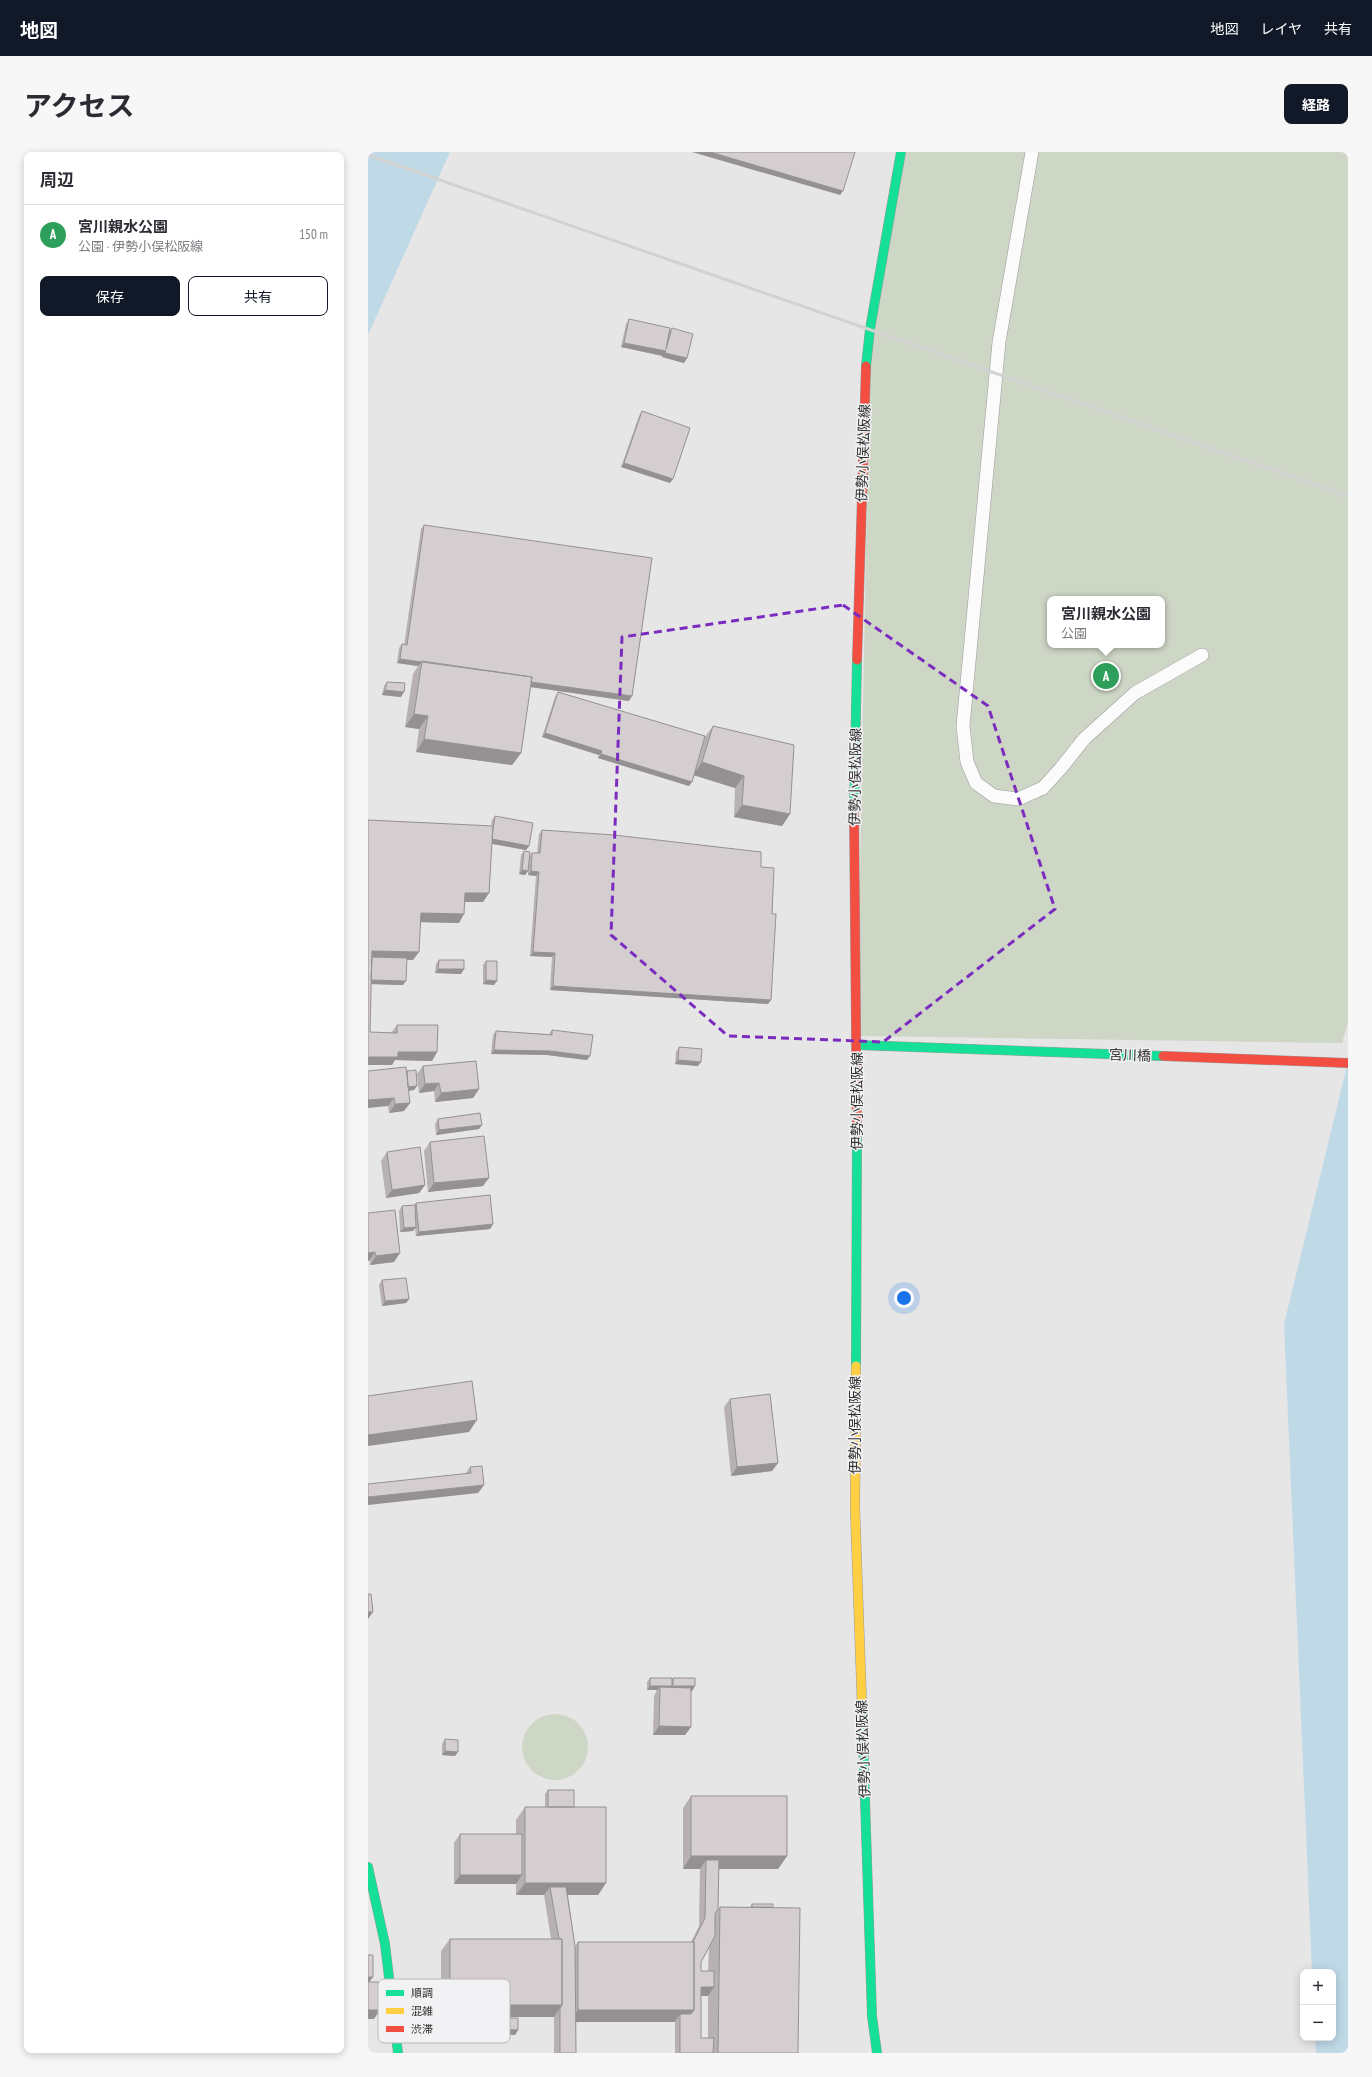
<!DOCTYPE html>
<html lang="ja">
<head>
<meta charset="utf-8">
<style>
  :root { --surface:#fff; --page:#f7f7f7; --text:#2b2b33; --muted:#7c7c81; --line:#e1e1e2; --accent:#111827 }
  body { margin:0; font-family:"PT Sans Narrow","Noto Sans JP",sans-serif; background:var(--page); color:var(--text) }
  .controls { position:absolute; right:12px; bottom:12px; display:grid; overflow:hidden; border-radius:8px; box-shadow:0 2px 10px #0003 }
  .controls button { width:36px; height:36px; display:grid; place-items:center; padding:0; border:0; border-bottom:1px solid var(--line); background:var(--surface); color:var(--text); font:20px sans-serif }
  .you { position:absolute; left:536px; top:1146px; width:14px; height:14px; margin:-10px; border:3px solid #fff; border-radius:50%; background:#1a73e8; box-shadow:0 0 0 6px #1a73e833 }
  .badge { display:grid; place-items:center; width:26px; height:26px; border-radius:50%; background:var(--accent); color:#fff; font-size:13px; font-weight:700 }
  .pin { position:absolute; translate:-50% -50%; border:2px solid #fff; box-shadow:0 1px 4px #0006 }
  .popup { position:absolute; left:679px; top:444px; width:118px; height:52px; box-sizing:border-box; display:grid; place-content:center; border-radius:8px; background:var(--surface); filter:drop-shadow(0 1px 3px #0005); font-size:13px; white-space:nowrap; color:var(--muted) }
  .popup b { font-size:15px; color:var(--text) }
  .popup::after { content:''; position:absolute; left:50%; top:100%; margin-left:-8px; border:8px solid transparent; border-top-color:var(--surface) }
  .list { margin:0; padding:0; list-style:none }
  h2 { display:flex; justify-content:space-between; align-items:center; height:52px; margin:0; padding:0 16px; font-size:17px }
  h2 small { font-size:13px; font-weight:400; color:var(--muted) }
  .list li { display:grid; grid-template-columns:26px 1fr auto; gap:12px; align-items:center; box-sizing:border-box; height:60px; padding:0 16px; border-top:1px solid var(--line) }
  .list b { display:block; font-size:15px; white-space:nowrap }
  .list p { margin:0; font-size:13px; white-space:nowrap; color:var(--muted) }
  .list em { font-size:13px; font-style:normal; color:var(--muted) }
  .actions { display:flex; gap:8px; padding:12px 16px }
  .actions a { flex:1; padding:9px 0; border:1px solid var(--accent); border-radius:8px; text-align:center; font-size:14px; color:var(--accent) }
  .actions .main { background:var(--accent); color:#fff }
  .map { position:relative; flex:none; width:980px; height:1901px; overflow:hidden; border-radius:8px }
  header { display:flex; align-items:center; gap:24px; box-sizing:border-box; height:56px; padding:0 20px; background:var(--accent); color:#fff }
  header strong { font-size:19px }
  nav { display:flex; gap:22px; margin-inline-start:auto; font-size:14px }
  .intro { display:flex; align-items:center; justify-content:space-between; box-sizing:border-box; height:96px; padding:0 24px }
  h1 { margin:0; font-size:28px }
  .button { padding:10px 18px; border-radius:8px; background:var(--accent); color:#fff; font-size:14px; font-weight:700 }
  main { display:flex; gap:24px; padding:0 24px }
  aside { flex:1; background:var(--surface); border-radius:8px; box-shadow:0 2px 10px #0003 }
  .map>svg:first-child { display:block }
</style>
</head>
<body>
<header>
<strong>地図</strong>
<nav><a>地図</a><a>レイヤ</a><a>共有</a></nav>
</header>
<div class="intro"><h1>アクセス</h1><a class="button">経路</a></div>
<main>
<aside>
<h2>周辺<small></small></h2>
<ul class="list">
<li><span class="badge" style="background:#2e9e5b">A</span><div><b>宮川親水公園</b><p>公園 · 伊勢小俣松阪線</p></div><em>150 m</em></li>
</ul>
<div class="actions"><a class="main">保存</a><a>共有</a></div>
</aside>
<div class="map">
<svg width="980" height="1901" viewBox="0 0 980 1901">
  <rect width="100%" height="100%" fill="#e6e6e6"/>
  <path fill="#ced6c6" fill-rule="evenodd" d="M533,0h447v870l-6,21 -485,-7 13,-707zM682,447h112v46h-112z
    M154 1595a33 33 0 1 1 66 0a33 33 0 1 1-66 0Z"/>
  <path fill="#bfd9e7" d="M0,0h82l-82,183z
    M980,910v991h-32l-1,-15h18v-66h-21l-28,-648z"/>
  <g fill="none" stroke-linecap="round" stroke-linejoin="round">
    <defs>
      <path id="lane" d="M664,0l-33,190 -36,384 4,36 9,21 18,13 24,3 25,-11 18,-20 23,-29 51,-46 67,-38"/>
      <path id="fast" d="M498,214l4,-37 31,-177
        M486,658l3,-150
        M489,893l306,11
        M488,1214l1,-232
        M494,1554l10,310 5,37
        M0,1715l17,77 13,109"/>
      <path id="slow" d="M488,1214l-1,142 7,198"/>
      <path id="jam" d="M489,508l9,-294
        M486,658l3,324
        M795,904l185,7"/>
    </defs>
    <use href="#lane" stroke="#9b9b9b" stroke-width="14"/>
    <use href="#fast" stroke="#9b9b9b" stroke-width="10"/>
    <use href="#slow" stroke="#9b9b9b" stroke-width="10"/>
    <use href="#jam" stroke="#9b9b9b" stroke-width="10"/>
    <use href="#lane" stroke="#fbfbfb" stroke-width="13"/>
    <use href="#fast" stroke="#16e098" stroke-width="9"/>
    <use href="#slow" stroke="#ffcf43" stroke-width="9"/>
    <use href="#jam" stroke="#f24e42" stroke-width="9"/>
    <path stroke="#d2d2d2" stroke-width="3" d="M0,3l980,341"/>
  </g>
  <path fill="#b7b1b4" fill-rule="evenodd" d="M261,167l40,13 3,-4 15,30 -3,5 -22,-6 1,-1 -42,-9 5,-23z
    M274,259l28,72 -49,-16 18,-51z
    M56,373l205,176 -99,-14 -9,66 -9,12 -96,-13 3,-23 -14,-2 8,-53 5,-8 -21,-3 2,-15 3,-4 2,1 17,-116z
    M19,530l14,15 -19,-2 2,-9z
    M190,540l146,46 9,-12 77,88 -8,12 -48,-9 1,-29 -41,-13 -2,7 -3,4 -91,-28 1,-3 -57,-18 13,-40z
    M127,664l34,30 -3,4 -34,-6 -3,49 -6,9h-18l-6,21 -38,-1 -8,38h-6l-4,25 -32,-1 -1,48 21,1 6,-8 40,27 -5,9 -37,-1 -3,5h-24v-245l123,6 1,-6z
    M174,678l219,37 7,137 -218,-14 2,-33 -22,-1 6,-80 -8,-1v-4l-3,4 -6,-1 2,-19 3,-4 6,5 2,-3h5l2,-19z
    M71,808l25,9 -3,5 -26,-1 1,-9z
    M118,809l8,24 -11,-1v-19z
    M184,878l35,30 -40,-5 -56,-1 2,-19 3,-4 53,3z
    M311,895l22,15 -3,4 -23,-2 1,-12z
    M55,914l56,23 -6,9 -38,4 -1,-11 -15,2 -2,-19z
    M39,919l10,15 -3,4 -6,1 2,12 -6,8 -15,2 -1,-7z
    M70,967l41,10 -43,6 -1,-11z
    M62,990l53,44 -55,6 -4,-41z
    M19,1000l38,33 -6,8 -33,5 -5,-37z
    M48,1051l77,21 -3,5 -74,7 -1,-8 -2,3 -13,1 -1,-21 3,-5 12,-1z
    M0,1061l26,49 -24,3z
    M14,1128l27,19 -3,4 -24,3 -3,-21z
    M362,1247l48,64 -6,8 -41,5 -7,-69z
    M102,1315l14,18 -6,8 -12,-20z
    M282,1526l22,2 1,-2 22,8 -3,5h-1v36l-6,8h-32l1,-39 3,-6h-10v-8z
    M77,1587l10,17 -13,-1v-11z
    M180,1638l26,17 32,76 -8,12h-30l7,51 3,-4h113l8,-16 1,-57h-17v-61l8,-12 96,60 -9,13h-59l-1,40 2,-2h30l2,-3 21,3 25,146h-123v-31h-99v31h-22v-36h-113v-66l9,-12h101l-7,-44h-28v-11h-62v-41l6,-9h56v-14l9,-13h20v-13zM341,1795l-1,24h-7v-9zM333,1844h7v42h-7z
    M129,1866l21,12 -3,5 -22,-1 1,-12z"/>
  <path fill="#959092" d="M324,0h18l133,39 -3,4z
    M256,191l42,8 -3,5 -42,-9z
    M297,201l22,5 -3,5 -22,-6z
    M256,311l49,16 -3,4 -49,-16z
    M32,507l22,3 -4,4 -21,-3z
    M90,520l174,24 -3,5 -175,-25z
    M17,538l19,2 -3,5 -19,-2z
    M46,562l14,2 -9,13 -14,-2z
    M177,581l57,18 -3,4 -57,-18z
    M56,587l97,14 -9,12 -96,-13z
    M233,602l91,28 -3,4 -91,-28z
    M334,610l42,14 -9,12 -42,-13z
    M374,653l48,9 -8,12 -48,-9z
    M123,686l38,8 -3,4 -38,-7z
    M154,718l6,1 -3,4 -6,-1z
    M163,719l8,1 -3,4 -8,-1z
    M97,741h24l-6,9h-24z
    M53,761l43,1 -5,9 -44,-1z
    M4,799l47,1 -6,8 -43,-1z
    M165,800l22,1 -3,4 -22,-1z
    M70,817h26l-3,5 -26,-1z
    M2,828l36,1 -3,4 -35,-1z
    M118,828l11,1 -3,4 -11,-1z
    M185,834l218,14 -3,4 -218,-14z
    M126,898l56,1 40,5 -3,4 -40,-5 -56,-1z
    M30,900h39l-5,9 -37,-1 -3,5h-24v-8z
    M310,908l23,2 -3,4 -23,-2z
    M71,931l-5,8 -15,2 6,-9z
    M49,934l-3,4 -9,1 3,-4z
    M111,937l-6,9 -38,4 6,-9z
    M26,946l-6,8 -20,2v-8z
    M42,951l-6,8 -15,2 6,-9z
    M114,973l-3,4 -43,6 3,-5z
    M121,1026l-6,8 -55,6 6,-9z
    M57,1033l-6,8 -33,5 6,-8z
    M125,1072l-3,5 -74,7 3,-4z
    M48,1075l-3,4 -13,1 4,-4z
    M7,1100l-6,9h-1v-8z
    M32,1101l-6,9 -24,3 6,-9z
    M41,1147l-3,4 -24,3 3,-5z
    M109,1268l-8,12 -101,14v-11z
    M410,1311l-6,8 -41,5 6,-9z
    M116,1333l-6,8 -110,12v-8z
    M0,1460h5l-5,7z
    M282,1534h22l-4,5 -8,-4 -3,3h-10z
    M305,1534h22l-3,5h-22z
    M291,1574l32,1 -6,8h-32z
    M77,1599l13,1 -3,4 -13,-1z
    M323,1704h96l-9,13h-72v-9l-6,9h-17z
    M92,1723h62l-6,9h-62z
    M157,1731h81l-8,12h-47l-1,-8 -6,8h-28z
    M0,1825h5l-5,7z
    M333,1835h13l-6,9h-13z
    M82,1853h112l-8,12h-113z
    M0,1858h12l-6,9h-6z
    M210,1858h116l-9,12 -5,-8 -5,8h-106z
    M128,1877l22,1 -3,5 -22,-1z"/>
  <path fill="#d5ced1" stroke="#959092" d="M342,0h145l-12,39z
    M261,167l41,9 -4,21 6,-21 21,6 -6,24 -22,-5 1,-2 -42,-8z
    M274,259l48,17 -17,51 -49,-16z
    M56,373l228,33 -20,138 -101,-14 1,-5 -132,-18 2,-15 5,1z
    M54,509l110,16 -11,76 -97,-14 4,-23 -14,-2z
    M19,530l18,1 -1,9 -19,-2z
    M190,540l147,44 -13,46 -91,-28 1,-3 -57,-18z
    M345,574l81,19 -4,69 -48,-9 2,-29 -42,-14z
    M127,664l38,7 -4,23 -37,-7 1,-10z
    M0,668l125,6 -4,67h-24l-1,21 -43,-1 -2,39 -47,-1 -2,81 27,1v-8h41l-1,27h-39v5h-30z
    M174,678l72,5 147,17v15l13,1 -2,46h4l-5,86 -218,-14 2,-33 -22,-1 6,-80 -8,-1 1,-18h8z
    M156,699l6,1 -2,19 -6,-1z
    M4,805l35,1 -1,23 -35,-1z
    M71,808h25v9h-26z
    M118,809h11v20l-11,-1z
    M184,878l41,5 -3,21 -40,-5 -56,-1 2,-19 56,4z
    M311,895l23,2 -1,13 -23,-2z
    M108,909l3,28 -38,4 -2,-10 -14,1 -2,-18z
    M38,915l4,36 -15,1 -1,-6 -26,2v-29z
    M48,918l1,16 -9,1 -1,-16z
    M112,961l2,12 -43,5 -1,-11z
    M116,984l5,42 -55,5 -4,-41z
    M52,995l5,38 -33,5 -5,-38z
    M122,1043l3,29 -74,8 -3,-29z
    M47,1053l1,22 -12,1 -2,-22z
    M27,1058l5,43 -24,3 -1,-4 -7,1v-40z
    M38,1126l3,21 -24,2 -3,-21z
    M104,1229l5,39 -109,15v-39z
    M402,1242l8,69 -41,4 -7,-68z
    M114,1314l2,19 -116,12v-13l103,-11 -1,-6z
    M0,1442h3l2,18h-5z
    M282,1526h22v8h-22z
    M305,1526h22v8h-22z
    M292,1535l31,1v39l-32,-1z
    M77,1587l13,1v12l-13,-1z
    M180,1638h26v17h-26z
    M323,1644h96v60h-96z
    M157,1655h81v76h-81z
    M92,1682h62v41h-62z
    M338,1708h13l-1,49 -3,5v22l-14,26v9h13v16h-13v51h13l-1,15h-33v-39h11l3,-4v-68h-1l12,-24z
    M182,1735h16l9,59 1,107h-16v-44l2,-4v-66h-3z
    M384,1752h21v3h-21z
    M352,1755l80,1 -2,145h-80z
    M82,1787h112v66h-112z
    M210,1790h116v68h-116z
    M0,1803h5v22h-5z
    M0,1830h11l1,28h-12z
    M129,1866h21v12l-22,-1z"/>
  <path fill="none" stroke="#7b2cbf" stroke-width="3" stroke-dasharray="8 5" stroke-linejoin="round" d="M475,453l145,101 67,203 -172,133 -155,-6 -117,-101 11,-298z"/>
  <g text-anchor="middle" dominant-baseline="central" stroke-width="3" stroke-linejoin="round" paint-order="stroke">
    <g font-size="14" fill="#303031" stroke="#f2f2f4">
      <text transform="translate(495 301) rotate(-88)">伊勢小俣松阪線</text>
      <text transform="translate(487 625) rotate(-89)">伊勢小俣松阪線</text>
      <text transform="translate(762 903) rotate(2)">宮川橋</text>
      <text transform="translate(489 949) rotate(-90)">伊勢小俣松阪線</text>
      <text transform="translate(487 1273) rotate(-90)">伊勢小俣松阪線</text>
      <text transform="translate(495 1597) rotate(-92)">伊勢小俣松阪線</text>
    </g>
  </g>
  <rect x="10" y="1827" width="132" height="64" rx="6" fill="#f2f2f4" stroke="#b8b8ba" stroke-width="1"/>
  <rect x="18" y="1838" width="18" height="6" fill="#16e098"/>
  <rect x="18" y="1856" width="18" height="6" fill="#ffcf43"/>
  <rect x="18" y="1874" width="18" height="6" fill="#f24e42"/>
  <g font-size="11" fill="#303031">
    <text x="43" y="1845">順調</text>
    <text x="43" y="1863">混雑</text>
    <text x="43" y="1881">渋滞</text>
  </g>
</svg>
<div class="controls">
<button>+</button>
<button>−</button>
</div>
<div class="you"></div>
<div class="pin badge" style="left:738px;top:524px;background:#2e9e5b">A</div>
<div class="popup"><b>宮川親水公園</b>公園</div>
</div>
</main>
</body>
</html>
